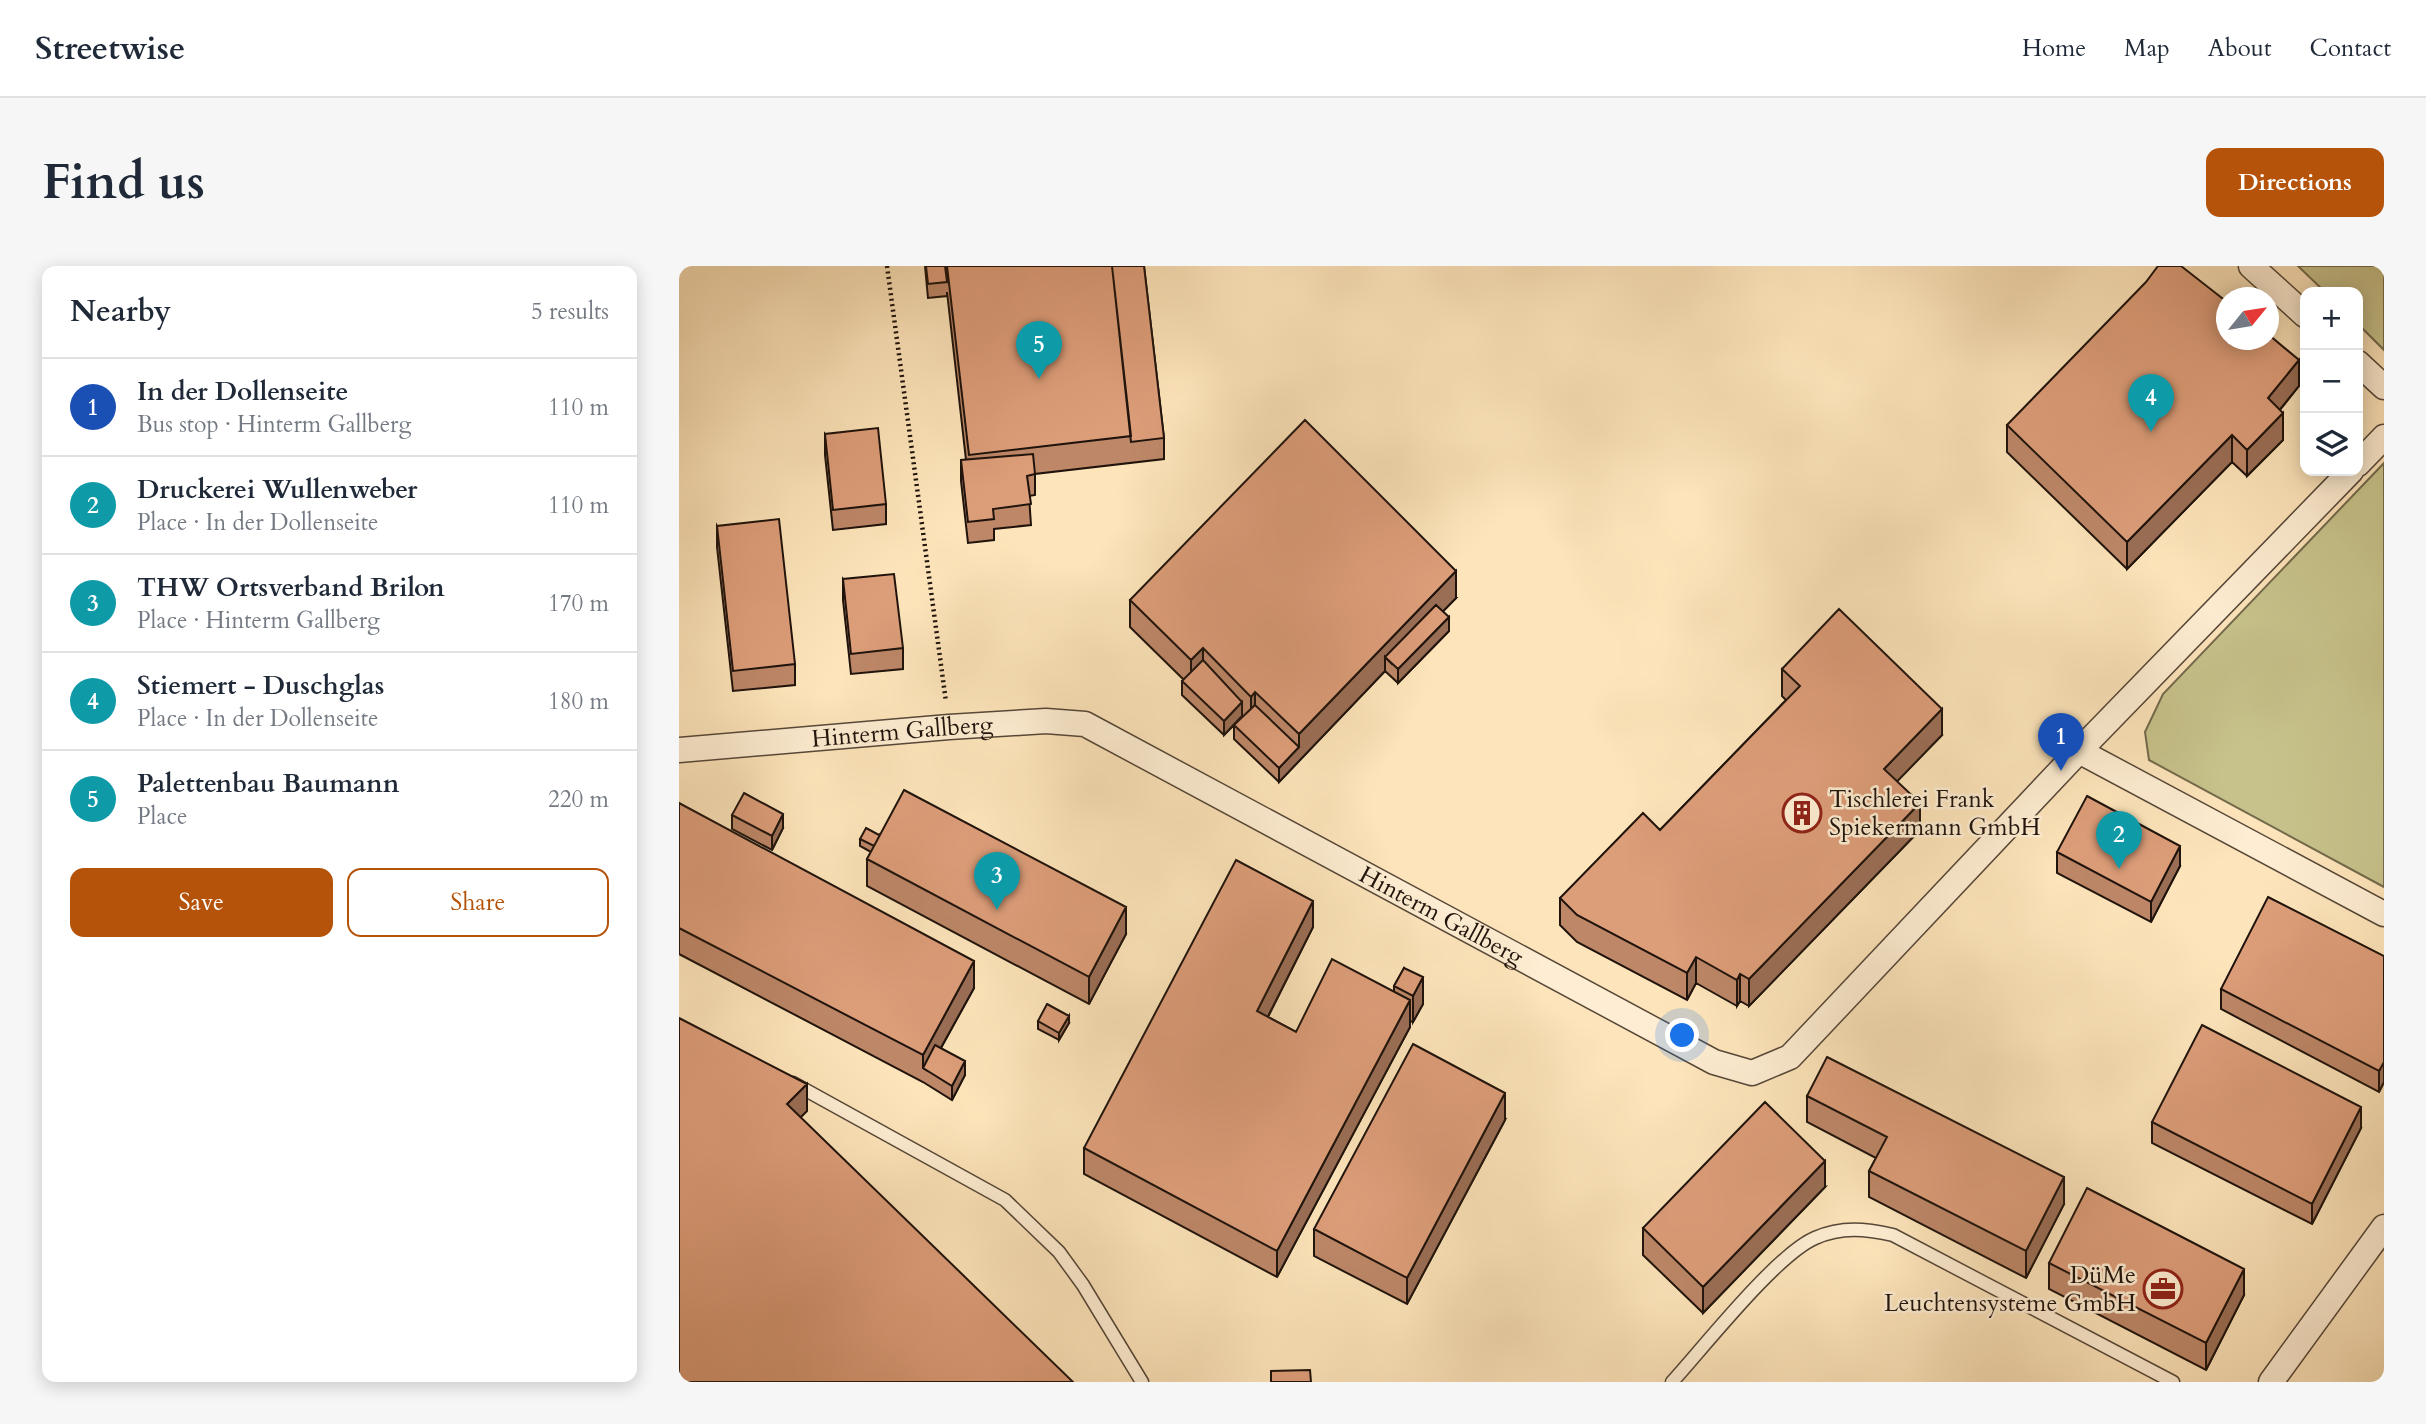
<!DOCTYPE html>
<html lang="en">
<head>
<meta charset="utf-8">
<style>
  :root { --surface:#fff; --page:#f6f6f7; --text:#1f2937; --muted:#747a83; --line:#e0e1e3; --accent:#b45309 }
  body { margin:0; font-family:Cardo,serif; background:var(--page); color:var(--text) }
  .controls { position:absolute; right:21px; top:21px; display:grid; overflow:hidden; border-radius:14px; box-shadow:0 4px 18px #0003 }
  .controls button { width:63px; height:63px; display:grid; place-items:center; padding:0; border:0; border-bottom:2px solid var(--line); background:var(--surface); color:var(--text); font:35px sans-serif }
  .compass { position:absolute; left:1537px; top:21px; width:63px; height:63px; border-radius:50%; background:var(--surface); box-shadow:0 4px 18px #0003; rotate:60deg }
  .you { position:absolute; left:1004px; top:770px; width:24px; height:24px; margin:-18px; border:5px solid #fff; border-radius:50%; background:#1a73e8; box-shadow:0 0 0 10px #1a73e833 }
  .badge { display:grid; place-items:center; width:46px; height:46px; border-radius:50%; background:var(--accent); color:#fff; font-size:23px; font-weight:700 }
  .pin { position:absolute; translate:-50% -58px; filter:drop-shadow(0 2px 4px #0008) }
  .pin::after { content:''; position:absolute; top:37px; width:24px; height:21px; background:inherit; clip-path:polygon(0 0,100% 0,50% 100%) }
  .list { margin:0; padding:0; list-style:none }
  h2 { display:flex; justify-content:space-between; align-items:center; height:91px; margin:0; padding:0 28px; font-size:30px }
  h2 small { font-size:23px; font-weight:400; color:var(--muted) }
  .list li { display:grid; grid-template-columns:46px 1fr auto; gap:21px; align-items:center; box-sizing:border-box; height:98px; padding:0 28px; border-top:2px solid var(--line) }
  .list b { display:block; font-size:26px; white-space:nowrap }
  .list p { margin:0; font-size:23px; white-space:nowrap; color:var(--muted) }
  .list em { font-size:23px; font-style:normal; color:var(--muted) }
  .actions { display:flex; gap:14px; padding:21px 28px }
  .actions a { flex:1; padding:16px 0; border:2px solid var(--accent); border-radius:14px; text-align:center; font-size:24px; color:var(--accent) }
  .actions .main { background:var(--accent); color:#fff }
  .icon { flex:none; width:38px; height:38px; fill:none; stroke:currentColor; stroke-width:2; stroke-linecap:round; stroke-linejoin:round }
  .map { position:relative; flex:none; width:1705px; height:1116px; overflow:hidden; border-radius:14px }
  header { display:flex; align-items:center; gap:42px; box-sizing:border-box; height:98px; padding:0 35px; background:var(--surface); border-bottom:2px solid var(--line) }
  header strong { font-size:33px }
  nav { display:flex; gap:38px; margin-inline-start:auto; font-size:24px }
  .intro { display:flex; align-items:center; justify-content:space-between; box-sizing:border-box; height:168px; padding:0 42px }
  h1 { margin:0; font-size:49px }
  .button { padding:18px 32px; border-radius:14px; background:var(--accent); color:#fff; font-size:24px; font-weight:700 }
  main { display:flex; gap:42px; padding:0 42px }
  aside { flex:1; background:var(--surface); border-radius:14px; box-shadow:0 4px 18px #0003 }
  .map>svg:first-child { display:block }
</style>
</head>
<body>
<header>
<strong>Streetwise</strong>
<nav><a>Home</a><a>Map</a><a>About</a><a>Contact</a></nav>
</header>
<div class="intro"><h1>Find us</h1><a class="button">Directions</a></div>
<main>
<aside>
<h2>Nearby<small>5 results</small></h2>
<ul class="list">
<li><span class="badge" style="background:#1a4fb4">1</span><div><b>In der Dollenseite</b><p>Bus stop · Hinterm Gallberg</p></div><em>110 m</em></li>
<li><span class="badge" style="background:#0f9aa8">2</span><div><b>Druckerei Wullenweber</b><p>Place · In der Dollenseite</p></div><em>110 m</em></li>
<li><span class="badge" style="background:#0f9aa8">3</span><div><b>THW Ortsverband Brilon</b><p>Place · Hinterm Gallberg</p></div><em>170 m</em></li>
<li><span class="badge" style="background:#0f9aa8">4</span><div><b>Stiemert - Duschglas</b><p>Place · In der Dollenseite</p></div><em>180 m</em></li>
<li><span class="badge" style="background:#0f9aa8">5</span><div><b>Palettenbau Baumann</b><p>Place</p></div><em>220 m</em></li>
</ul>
<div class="actions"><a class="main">Save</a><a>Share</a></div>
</aside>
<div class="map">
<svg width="1705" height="1116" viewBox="0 0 1705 1116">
  <rect width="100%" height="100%" fill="#fde4ba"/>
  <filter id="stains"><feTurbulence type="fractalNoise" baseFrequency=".00286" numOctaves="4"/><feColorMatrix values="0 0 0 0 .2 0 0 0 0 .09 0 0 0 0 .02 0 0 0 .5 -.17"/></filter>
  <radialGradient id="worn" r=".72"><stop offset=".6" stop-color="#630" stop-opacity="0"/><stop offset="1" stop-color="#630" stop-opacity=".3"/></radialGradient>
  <path fill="#c7c28b" stroke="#736a4c" stroke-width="2" d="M1619,0h86v84l-26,-26v-32h-33z
    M1705,197v424l-235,-127 -4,-28 18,-38z"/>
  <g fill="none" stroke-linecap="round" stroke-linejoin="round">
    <defs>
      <path id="service" d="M114,817l212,117 54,52 24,33 59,97
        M993,1116c32,-35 104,-127 143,-144 27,-12 51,-9 78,-3l280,147"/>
      <g id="minor">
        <path d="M1572,0l54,49"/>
        <path d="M1679,97l26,24"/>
        <path d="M1679,198l26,-27"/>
        <path id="s1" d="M0,484l270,-23 97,-6 39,3 629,338 38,11 38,-16 289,-306 272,-280"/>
        <path d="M1400,485l305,163"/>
        <path d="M1592,1116l113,-155"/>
      </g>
    </defs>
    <use href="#service" stroke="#564738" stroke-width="15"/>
    <use href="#minor" stroke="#564738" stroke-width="27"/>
    <path stroke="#1f130c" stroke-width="4.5" stroke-dasharray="2 3.5" stroke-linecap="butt" d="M208,0l59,436"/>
    <use href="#service" stroke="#feedd2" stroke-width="12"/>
    <use href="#minor" stroke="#feedd2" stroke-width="24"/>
  </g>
  <path fill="#bd8768" stroke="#1f130c" stroke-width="2" d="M246,0h219l20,172v21l-129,15v21l-6,1 2,29 -37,4v11l-26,3 -7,-62v-21h5l-19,-168v4l-19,2z
    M1620,120l-19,24 3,30 -36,36 -15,-14 -105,107 -120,-117v-27z
    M146,168l61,70v20l-53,6 -8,-75z
    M38,260l78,138v21l-62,6 -16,-144z
    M164,313l60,69v21l-52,5 -8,-74z
    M777,332l-13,13 6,20 -51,52 -13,-12 -106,111 -45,-43v-14l-10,10 -42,-40v-14l2,-1 -54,-53v-27z
    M1103,403l160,66 -45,46 23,49 -171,176 -9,-5 -3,5 -41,-23 -9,17 -110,-58 -17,-17v-27l100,-68 126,-130 -4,-4z
    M0,537l295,185 -33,60 24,27 -13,25 -29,-18 -244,-128z
    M53,549l51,13 -11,22 -40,-21z
    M200,569l247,99 -37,70 -222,-118v-27l4,-7 -11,-6v-7z
    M1378,586l123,14 -29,56 -94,-49z
    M634,661l-45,90 28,15 98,-40v-6l10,-18 19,36 -10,18 -3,-1v6l-133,250 -193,-103v-26z
    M1705,690v126l-5,10 -158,-83v-20z
    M359,755l31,2 -10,17 -21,-11z
    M1128,830l257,108 -38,74 -157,-81v-26l7,-13 -69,-36z
    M826,854l-98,184 -93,-48v-27z
    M1473,856l209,6 -49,96 -160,-81z
    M1146,921l-122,126 -60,-58v-27z
    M1370,997l195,32 -38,75 -157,-81z"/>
  <path fill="#9a6e55" stroke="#1f130c" stroke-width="2" d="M1620,94v26l-31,38v-26z
    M1604,147v27l-36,36v-26z
    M1553,169v27l-105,107v-27z
    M777,305v27l-64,66 -7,-7v14l-106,111v-14l20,-21v-13z
    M770,351v14l-51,52v-14z
    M524,382v26l-12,12v-26z
    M576,426v27l-4,5v-27z
    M563,436v14l-18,19v-14z
    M1263,443v26l-58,60v-26z
    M1241,537v27l-171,176v-27z
    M104,548v14l-11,22v-14z
    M1501,580v20l-29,56v-20z
    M634,635v26l-56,111v-27z
    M447,641v27l-37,70v-27z
    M1017,691v26l-9,17v-27z
    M295,695v27l-46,83 -5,-3v-13z
    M1061,708v27l-3,5v-26z
    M744,711v27l-10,18v-26z
    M731,734v27l-133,250v-26z
    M390,750v7l-10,17v-7z
    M286,795v14l-13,25v-14z
    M1705,796v20l-5,10v-21z
    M128,818v27l-20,20v-27z
    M826,827v27l-98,184v-26z
    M1682,841v21l-49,96v-20z
    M1146,895v26l-122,126v-26z
    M1385,911v27l-38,74v-27z
    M1565,1003v26l-38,75v-27z"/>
  <path fill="#dc9d79" stroke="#1f130c" stroke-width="2" d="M247,0h19l2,16 -19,2z
    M268,0h165l19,170 -162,19z
    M433,0h32l20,172 -33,4z
    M1479,0h23l46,36v38h42v-5l30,25 -31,38 15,15 -36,37 -15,-15 -105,107 -120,-117 139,-143z
    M626,154l151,151 -157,163 -44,-42 -4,5 -48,-49 -12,12 -61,-60z
    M199,162l8,76 -53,6 -8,-76z
    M354,188l2,20 -8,2 4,28 -38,5 1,10 -26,3 -7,-62z
    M100,253l16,145 -62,7 -16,-145z
    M215,308l9,74 -52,6 -8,-75z
    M757,339l13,12 -51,52 -13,-12z
    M1160,343l103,100 -58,60 36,34 -171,176 -9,-5 -3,6 -41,-23 -9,16 -110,-58 -17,-17 83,-85 17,17 140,-144 -18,-17z
    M524,394l39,42 -18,19 -42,-40z
    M576,439l44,42 -20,21 -45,-43z
    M225,524l222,117 -37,70 -222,-118z
    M65,527l39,21 -11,22 -40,-21z
    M1408,530l93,50 -29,56 -94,-50z
    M0,537l295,158 -51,94 -244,-127z
    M187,562l13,7 2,-2 -7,13 -14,-7z
    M557,594l77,41 -56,110 39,21 36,-73 78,41 -133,251 -193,-103z
    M1589,631l116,59v106l-5,9 -158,-82z
    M725,702l19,9 -10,19 -19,-10z
    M368,738l22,12 -10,17 -21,-12z
    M0,752l128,66 -20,20 286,278h-394z
    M1523,759l159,82 -49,97 -160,-82z
    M734,778l92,49 -98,185 -93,-49z
    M256,779l30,16 -13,25 -29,-18z
    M1148,791l237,120 -38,74 -157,-80 18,-34 -80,-41z
    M1086,836l60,59 -122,126 -60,-59z
    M1408,922l157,81 -38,74 -157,-80z
    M631,1104l1,12h-40v-11z"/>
  <defs>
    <symbol id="building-ring" viewBox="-11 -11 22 22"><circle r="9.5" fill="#feedd2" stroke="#8f2418" stroke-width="1.5"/><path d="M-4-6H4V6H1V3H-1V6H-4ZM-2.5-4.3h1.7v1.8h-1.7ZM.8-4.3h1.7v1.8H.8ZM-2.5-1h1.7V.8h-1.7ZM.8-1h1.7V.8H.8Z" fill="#8f2418"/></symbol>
    <symbol id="office-ring" viewBox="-11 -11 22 22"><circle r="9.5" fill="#feedd2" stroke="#8f2418" stroke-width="1.5"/><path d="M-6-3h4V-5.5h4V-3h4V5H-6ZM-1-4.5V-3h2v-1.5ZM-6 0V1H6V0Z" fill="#8f2418"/></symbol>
  </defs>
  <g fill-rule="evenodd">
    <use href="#building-ring" x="1101" y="525" width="44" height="44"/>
    <use href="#office-ring" x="1462" y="1001" width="44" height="44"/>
  </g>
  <g text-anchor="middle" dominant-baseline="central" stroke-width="5" stroke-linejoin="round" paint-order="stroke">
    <g font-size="24" fill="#1f130c" stroke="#feedd2">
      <text stroke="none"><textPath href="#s1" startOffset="224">Hinterm Gallberg</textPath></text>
      <text stroke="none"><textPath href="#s1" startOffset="812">Hinterm Gallberg</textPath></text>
    </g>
    <g font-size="24" fill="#1f130c" stroke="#feedd2" text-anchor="start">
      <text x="1150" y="533">Tischlerei Frank<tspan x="1150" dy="28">Spiekermann GmbH</tspan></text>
      <text x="1457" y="1009" text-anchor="end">DüMe<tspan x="1457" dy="28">Leuchtensysteme GmbH</tspan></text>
    </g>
  </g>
  <rect width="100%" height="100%" filter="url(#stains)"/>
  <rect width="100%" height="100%" fill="url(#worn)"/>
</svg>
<div class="controls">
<button>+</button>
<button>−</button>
<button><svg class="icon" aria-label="layers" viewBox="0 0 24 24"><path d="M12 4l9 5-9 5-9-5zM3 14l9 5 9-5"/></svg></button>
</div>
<svg class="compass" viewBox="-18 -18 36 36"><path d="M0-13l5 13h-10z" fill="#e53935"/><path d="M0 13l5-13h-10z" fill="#747a83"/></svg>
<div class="you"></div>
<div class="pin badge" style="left:1382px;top:505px;background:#1a4fb4">1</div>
<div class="pin badge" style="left:1440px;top:603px;background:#0f9aa8">2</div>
<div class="pin badge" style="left:318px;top:644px;background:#0f9aa8">3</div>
<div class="pin badge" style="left:1472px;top:166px;background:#0f9aa8">4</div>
<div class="pin badge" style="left:360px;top:113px;background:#0f9aa8">5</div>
</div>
</main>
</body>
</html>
